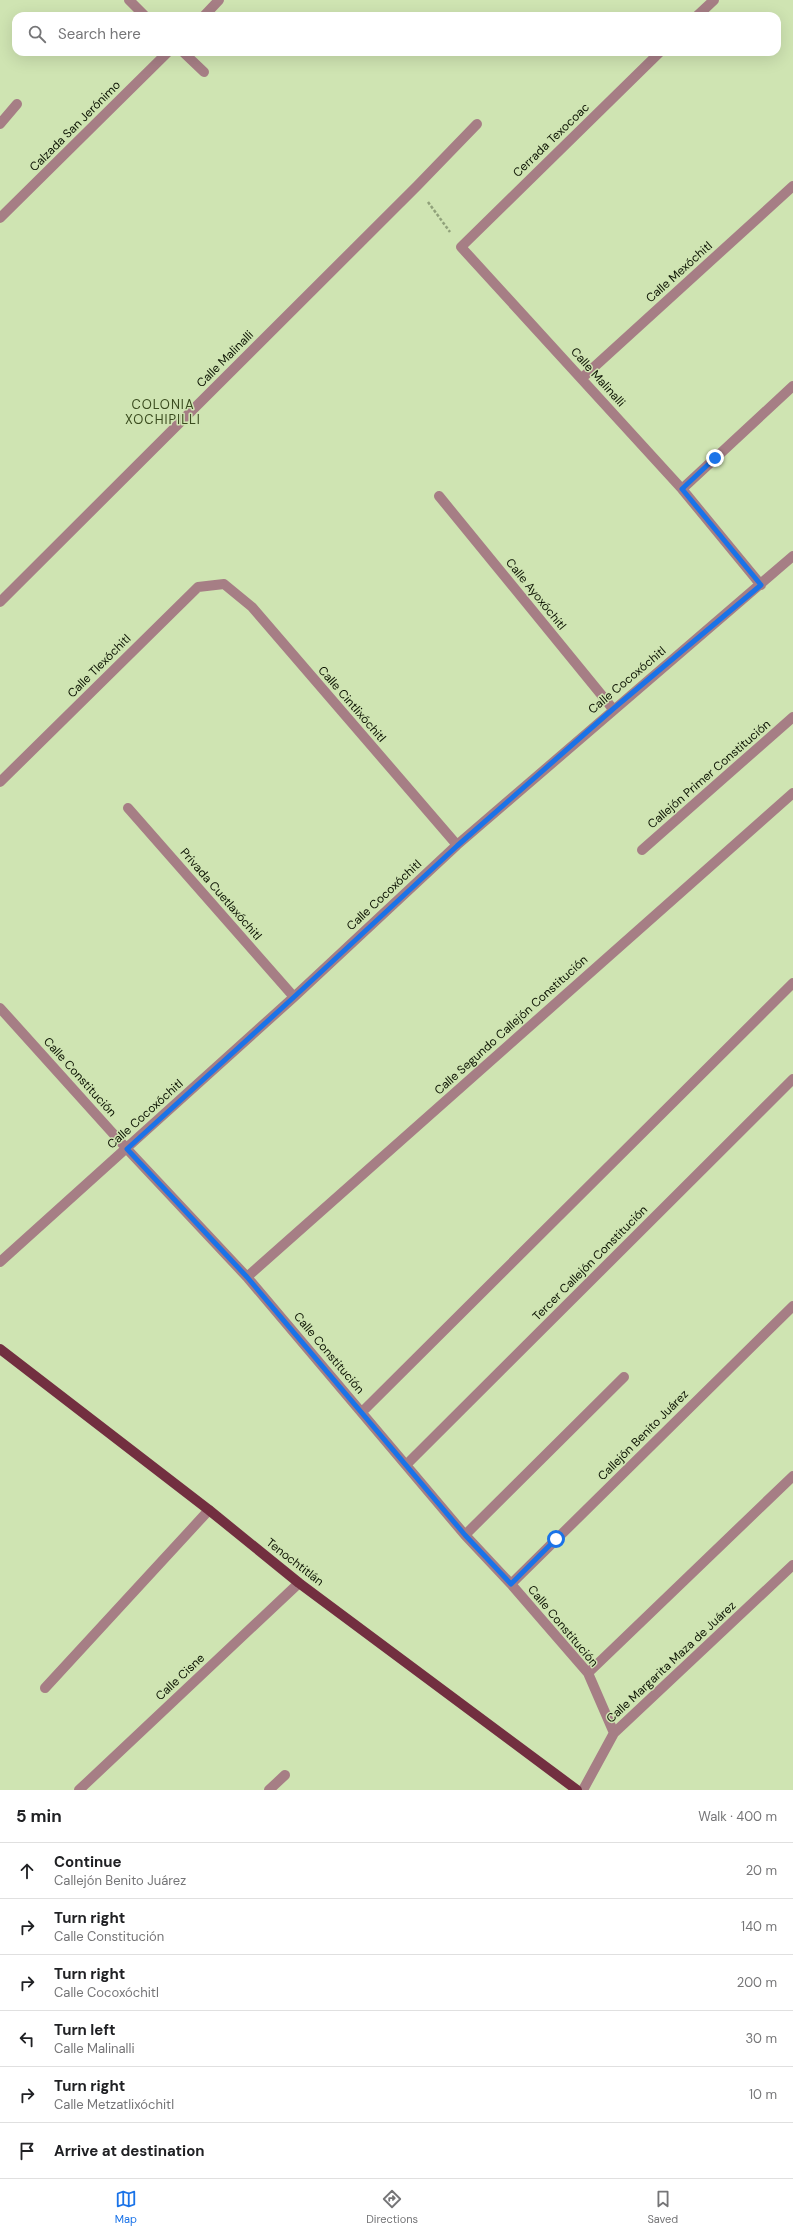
<!DOCTYPE html>
<html lang="en">
<head>
<meta charset="utf-8">
<style>
  :root { --surface:#fff; --page:#f6f6f6; --text:#202124; --muted:#757577; --line:#e0e0e0; --accent:#1a73e8 }
  body { margin:0; font-family:"DM Sans",sans-serif; background:var(--page); color:var(--text) }
  .stop { position:absolute; width:12px; height:12px; margin:-9px; border:3px solid #1a73e8; border-radius:50%; background:#fff }
  .stop.end { background:#1a73e8; border-color:#fff; box-shadow:0 1px 4px #0008 }
  .list { margin:0; padding:0; list-style:none }
  h2 { display:flex; justify-content:space-between; align-items:center; height:52px; margin:0; padding:0 16px; font-size:17px }
  h2 small { font-size:13px; font-weight:400; color:var(--muted) }
  .list li { display:grid; grid-template-columns:26px 1fr auto; gap:12px; align-items:center; box-sizing:border-box; height:56px; padding:0 16px; border-top:1px solid var(--line) }
  .list b { display:block; font-size:15px; white-space:nowrap }
  .list p { margin:0; font-size:13px; white-space:nowrap; color:var(--muted) }
  .list em { font-size:13px; font-style:normal; color:var(--muted) }
  .icon { flex:none; width:22px; height:22px; fill:none; stroke:currentColor; stroke-width:2; stroke-linecap:round; stroke-linejoin:round }
  .map { position:relative; flex:none; width:793px; height:1790px; overflow:hidden }
  .search { position:absolute; background:var(--surface); box-shadow:0 4px 16px #0002; left:12px; right:12px; top:12px; height:44px; display:flex; align-items:center; gap:10px; box-sizing:border-box; padding:0 14px; border-radius:12px; color:var(--muted); font-size:15px }
  .sheet { height:388px; background:var(--surface) }
  nav { display:flex; justify-content:space-around; align-items:center; box-sizing:border-box; height:56px; border-top:1px solid var(--line); background:var(--surface); font-size:11px; color:var(--muted) }
  nav a { display:grid; justify-items:center; gap:2px }
  nav .on { color:var(--accent) }
  .map>svg:first-child { display:block }
</style>
</head>
<body>
<div class="map">
<svg width="793" height="1790" viewBox="0 0 793 1790">
  <rect width="100%" height="100%" fill="#cfe4b2"/>
  <g fill="none" stroke-linecap="round" stroke-linejoin="round">
    <path stroke="#90a17a" stroke-width="2.5" stroke-dasharray="3 2" stroke-linecap="butt" d="M428,202l22,30"/>
    <path stroke="#a67e85" stroke-width="10" d="M129,0l16,16
      M204,16l15,-16
      M697,16l17,-16
      M183,52l21,20
      M660,52l-199,195 221,242 79,96
      M0,124l17,-20
      M0,218l168,-166
      M582,378l211,-192
      M682,489l111,-103
      M439,496l174,213
      M0,602l417,-416 60,-62
      M0,782l198,-195 26,-3 28,23 205,238
      M128,808l166,189
      M642,850l151,-133
      M0,1008l127,141 120,128 218,258 46,49 77,89 26,60
      M0,1262l294,-265 163,-152 336,-289
      M247,1277l546,-484
      M362,1412l431,-429
      M406,1465l387,-386
      M465,1535l159,-158
      M511,1584l282,-278
      M588,1673l205,-197
      M45,1688l164,-178
      M79,1790l220,-207
      M269,1790l16,-15
      M583,1790l31,-57 179,-168"/>
    <path stroke="#722f40" stroke-width="10" d="M0,1349l209,161 90,73 278,207"/>
  </g>
  <g fill="none" stroke-linecap="round" stroke-linejoin="round">
    <path stroke="#1a73e8" stroke-width="5" d="M556,1539l-45,45 -46,-49 -218,-258 -120,-128 167,-152 163,-151 156,-137 148,-124 -79,-96 33,-31"/>
  </g>
  <g text-anchor="middle" dominant-baseline="central" stroke-width="3" stroke-linejoin="round" paint-order="stroke">
    <g font-size="12" fill="#0e1504" stroke="#cfe4b2">
      <text transform="translate(75 126) rotate(-45)">Calzada San Jerónimo</text>
      <text transform="translate(551 140) rotate(-44)">Cerrada Texocoac</text>
      <text transform="translate(679 272) rotate(-42)">Calle Mexóchitl</text>
      <text transform="translate(225 359) rotate(-45)">Calle Malinalli</text>
      <text transform="translate(598 377) rotate(48)">Calle Malinalli</text>
      <text transform="translate(536 594) rotate(51)">Calle Ayoxóchitl</text>
      <text transform="translate(99 666) rotate(-45)">Calle Tlexóchitl</text>
      <text transform="translate(627 680) rotate(-40)">Calle Cocoxóchitl</text>
      <text transform="translate(352 704) rotate(49)">Calle Cintlixóchitl</text>
      <text transform="translate(709 774) rotate(-41)">Callejón Primer Constitución</text>
      <text transform="translate(221 894) rotate(49)">Privada Cuetlaxóchitl</text>
      <text transform="translate(384 895) rotate(-43)">Calle Cocoxóchitl</text>
      <text transform="translate(511 1025) rotate(-42)">Calle Segundo Callejón Constitución</text>
      <text transform="translate(80 1077) rotate(48)">Calle Constitución</text>
      <text transform="translate(145 1114) rotate(-42)">Calle Cocoxóchitl</text>
      <text transform="translate(590 1263) rotate(-45)">Tercer Callejón Constitución</text>
      <text transform="translate(329 1353) rotate(50)">Calle Constitución</text>
      <text transform="translate(643 1435) rotate(-45)">Callejón Benito Juárez</text>
      <text transform="translate(295 1562) rotate(38)">Tenochtitlán</text>
      <text transform="translate(563 1626) rotate(50)">Calle Constitución</text>
      <text transform="translate(671 1662) rotate(-43)">Calle Margarita Maza de Juárez</text>
      <text transform="translate(180 1677) rotate(-43)">Calle Cisne</text>
    </g>
    <g font-size="13" letter-spacing="1" fill="#3b4c1f" stroke="#cfe4b2">
      <text x="163" y="404">COLONIA<tspan x="163" dy="15">XOCHIPILLI</tspan></text>
    </g>
  </g>
</svg>
<div class="stop" style="left:556px;top:1539px"></div>
<div class="stop end" style="left:715px;top:458px"></div>
<div class="search"><svg class="icon" aria-label="search" viewBox="0 0 24 24"><circle cx="10" cy="10" r="6"/><path d="M15 15l6 6"/></svg>Search here</div>
</div>
<section class="sheet">
<h2>5 min<small>Walk · 400 m</small></h2>
<ul class="list">
<li><svg class="icon" aria-label="ahead" viewBox="0 0 24 24"><path d="M12 20V5M6 11l6-6 6 6"/></svg><div><b>Continue</b><p>Callejón Benito Juárez</p></div><em>20 m</em></li>
<li><svg class="icon" aria-label="right" viewBox="0 0 24 24"><path d="M7 20v-9h11M14 6l5 5-5 5"/></svg><div><b>Turn right</b><p>Calle Constitución</p></div><em>140 m</em></li>
<li><svg class="icon" aria-label="right" viewBox="0 0 24 24"><path d="M7 20v-9h11M14 6l5 5-5 5"/></svg><div><b>Turn right</b><p>Calle Cocoxóchitl</p></div><em>200 m</em></li>
<li><svg class="icon" aria-label="left" viewBox="0 0 24 24"><path d="M17 20v-9H6M10 6l-5 5 5 5"/></svg><div><b>Turn left</b><p>Calle Malinalli</p></div><em>30 m</em></li>
<li><svg class="icon" aria-label="right" viewBox="0 0 24 24"><path d="M7 20v-9h11M14 6l5 5-5 5"/></svg><div><b>Turn right</b><p>Calle Metzatlixóchitl</p></div><em>10 m</em></li>
<li><svg class="icon" aria-label="arrive" viewBox="0 0 24 24"><path d="M6 21V4h12l-3 4 3 4H6"/></svg><div><b>Arrive at destination</b></div></li>
</ul>
</section>
<nav>
<a class="on"><svg class="icon" aria-label="map" viewBox="0 0 24 24"><path d="M3 6l6-2 6 2 6-2v14l-6 2-6-2-6 2zM9 4v14M15 6v14"/></svg>Map</a>
<a><svg class="icon" aria-label="directions" viewBox="0 0 24 24"><path d="M12 3l9 9-9 9-9-9zM9 14v-3h6M13 9l2 2-2 2"/></svg>Directions</a>
<a><svg class="icon" aria-label="saved" viewBox="0 0 24 24"><path d="M7 4h10v16l-5-4-5 4z"/></svg>Saved</a>
</nav>
</body>
</html>
